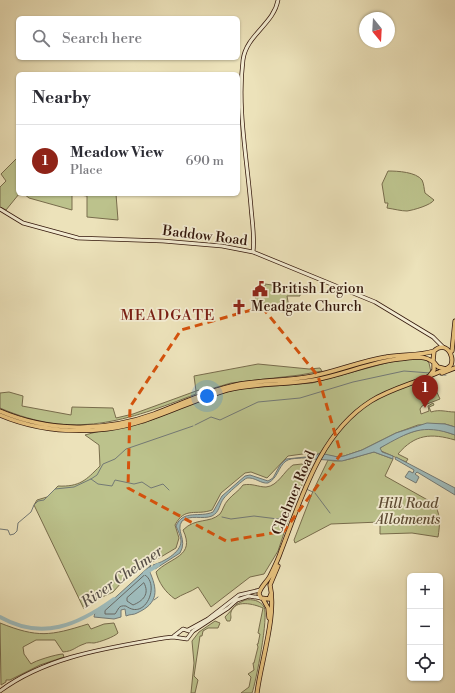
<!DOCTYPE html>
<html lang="en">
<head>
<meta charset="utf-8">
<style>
  :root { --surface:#fff; --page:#f2f2f3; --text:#2b2b33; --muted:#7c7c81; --line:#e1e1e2; --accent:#8f2418 }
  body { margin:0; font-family:"Libre Bodoni",serif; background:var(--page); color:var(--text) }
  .controls { position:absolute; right:12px; bottom:12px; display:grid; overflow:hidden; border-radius:6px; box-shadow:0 1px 3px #0004 }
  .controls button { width:36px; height:36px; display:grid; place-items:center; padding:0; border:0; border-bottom:1px solid var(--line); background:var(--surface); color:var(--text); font:20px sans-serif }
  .compass { position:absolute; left:359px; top:12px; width:36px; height:36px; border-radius:50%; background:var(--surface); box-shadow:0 1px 3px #0004; rotate:162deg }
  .you { position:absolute; left:207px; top:396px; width:14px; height:14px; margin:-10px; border:3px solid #fff; border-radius:50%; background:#1a73e8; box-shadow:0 0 0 6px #1a73e833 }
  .badge { display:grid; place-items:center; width:26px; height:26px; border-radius:50%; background:var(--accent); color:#fff; font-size:13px; font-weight:700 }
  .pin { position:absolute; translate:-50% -33px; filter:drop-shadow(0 1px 2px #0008) }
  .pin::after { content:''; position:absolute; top:21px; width:14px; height:12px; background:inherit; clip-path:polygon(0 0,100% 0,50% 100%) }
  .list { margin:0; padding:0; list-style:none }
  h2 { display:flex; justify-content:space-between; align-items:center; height:52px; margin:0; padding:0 16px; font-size:17px }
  h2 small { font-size:13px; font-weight:400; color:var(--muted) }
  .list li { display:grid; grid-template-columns:26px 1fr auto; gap:12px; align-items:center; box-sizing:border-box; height:72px; padding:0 16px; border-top:1px solid var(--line) }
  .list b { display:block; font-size:15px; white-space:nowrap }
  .list p { margin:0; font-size:13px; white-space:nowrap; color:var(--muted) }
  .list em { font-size:13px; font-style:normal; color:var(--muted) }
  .icon { flex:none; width:22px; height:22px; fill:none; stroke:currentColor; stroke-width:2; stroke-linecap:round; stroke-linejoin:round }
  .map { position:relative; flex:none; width:455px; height:693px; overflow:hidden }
  .search { position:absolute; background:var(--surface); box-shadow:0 1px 3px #0004; left:16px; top:16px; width:224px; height:44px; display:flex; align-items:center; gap:10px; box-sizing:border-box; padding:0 14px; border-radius:6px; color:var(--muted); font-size:15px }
  .panel { position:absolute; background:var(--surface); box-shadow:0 1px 3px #0004; left:16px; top:72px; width:224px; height:124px; border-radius:6px }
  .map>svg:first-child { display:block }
</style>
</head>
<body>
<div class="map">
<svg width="455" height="693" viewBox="0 0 455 693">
  <rect width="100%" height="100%" fill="#ece2ba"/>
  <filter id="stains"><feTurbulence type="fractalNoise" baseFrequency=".005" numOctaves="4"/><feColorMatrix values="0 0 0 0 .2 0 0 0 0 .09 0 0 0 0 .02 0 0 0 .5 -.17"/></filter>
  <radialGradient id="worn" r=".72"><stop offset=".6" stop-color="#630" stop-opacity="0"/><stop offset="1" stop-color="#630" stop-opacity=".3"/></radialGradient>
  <path fill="#bcc28c" stroke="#786c4c" d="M18,157l1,37 -13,16 -6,-3v-20l6,-6 -5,-7z
    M388,171c10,0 28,1 34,9 2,4 2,9 3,13l9,7c-3,5 -20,10 -27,11 -6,0 -13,-2 -20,-3l1,-5h-3l-3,-19z
    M24,194h92l2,26 -31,-3v-21l-15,-2v16l-43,-12z
    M265,284l41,6v3l-6,1v2h-13l3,17 -32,-5 -2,-3 -1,-13 10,-1z
    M417,358l8,1 4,4 2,9 -2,3 11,24 -18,7 -2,3 1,5 8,-3 -1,-5 5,-3 1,2 -5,2 2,5c9,-3 15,0 24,0v15l-10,-3 -27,1 -22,8 -34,17 -18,6 -6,1 -28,-4 -22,3 -21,22 -16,-6 -6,1 -24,20 -9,17c-16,6 -27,-4 -37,15l4,13 -3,10 -27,16 -6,1 -12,7 -18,20 -13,6 -16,11 -50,-104 3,-5 10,-3 11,-11c22,1 28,-6 42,-20l-1,-21 -14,-10 11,-3 48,-9 60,-25 34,-9 74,-6 78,-21z
    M258,364l51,5 11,-1 2,3 -22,4 -69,8 -31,9 -1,-2 -3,1v3c-70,27 -122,46 -196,14v-15l9,-1 14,4 -1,10 49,9 1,-8 41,1 3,10 17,-4 63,-23 -2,-15z
    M428,428l10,1 17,6v5c-24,-7 -40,-6 -57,14l10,5 -2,3 -27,-12c6,-9 38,-21 49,-22z
    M374,452l19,7 -8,17 48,27c8,9 7,22 5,34l-26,-4 -32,1v-12l-49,2 -36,19 -1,-3 19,-49 15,-31c15,4 31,-5 46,-8z
    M302,464l8,4 -15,32 -17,51 -14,23 -14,3 -39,30 -13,-20c-7,5 -16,7 -23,12 -10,-7 -16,-16 -19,-27 14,-15 40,-15 27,-42 13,-13 26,-6 37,-16 3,-4 4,-10 8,-14 5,-6 11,-9 15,-15 9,-2 15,2 23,2 12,-1 18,-16 27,-22z
    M245,600c7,-1 15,0 19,7 5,9 -8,75 -12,86h-11l8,-6 2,-10 -3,-3 6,-4 -1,-7h1l4,-16 -1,-3h1l2,-10 -2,-1 5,-25c-9,-4 -28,-9 -32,4 -1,4 1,4 -1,9h-3l-2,-4 12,-13z
    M215,621l5,2 -2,5h-10l-5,3 -1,5h-2l-6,40 4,4 -3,13h-4l3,-30 -2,-22 7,-9z
    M0,623c38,15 50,13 88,1l3,5 13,-5 10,-1 4,10c-4,4 -18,9 -24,10 -3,0 -7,-1 -10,1 -9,3 -10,7 -21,8l-8,-12h-19l-13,7 1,7 7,10c3,-3 26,-10 32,-10l1,3 -24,8 -30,15h-4v2l-5,3z"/>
  <path fill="#9ebbbb" stroke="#737975" d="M427,423l18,1 10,3v8c-33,-12 -46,-3 -75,13l2,4 11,4v3l-19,-7 -32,9 -29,-2 -2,-2c-7,2 -19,0 -25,4 -8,6 -8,17 -18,22 -7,1 -13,-6 -21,-5 -2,0 -21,17 -23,20 -5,6 -4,14 -12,18 -10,4 -21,-2 -30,5 -7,10 6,18 -2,32l-25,16 -2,-4c10,-3 28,-12 28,-24 0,-5 -3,-10 -5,-15 7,-17 24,-8 37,-14l9,-16 23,-20 5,-1 18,6 5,-3 7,-13 6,-6 29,-3 5,-3 18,4 6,-1 18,-6 34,-17z
    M396,457l59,31v7l-38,-23 -2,2 4,3 -3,6 -11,-6 4,-6 4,2 1,-3 -19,-11z
    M151,565l-2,5c9,20 10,33 -12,43 -3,2 -7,1 -11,3l-1,-7 -4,1v7l-7,2 -20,-2 1,-5 12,-7z"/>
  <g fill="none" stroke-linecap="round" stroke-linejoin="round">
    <path stroke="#686963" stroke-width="1" d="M145,575c15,9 1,46 -19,31 -8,-1 -7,3 -11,8h-10v-3z
      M144,583c6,11 -1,18 -11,22l-6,-4v-3z"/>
    <path stroke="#737975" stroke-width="1" d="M440,375h6
      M195,425l16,-8 9,3 38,-18 42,-4 53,-16 51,-11 26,2
      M91,479l7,5 14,2 3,-6 19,4 8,-2 9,6 12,-4 6,6
      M306,489l7,3
      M315,493l15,20
      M222,517l9,2 23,-3 24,3 15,-12 8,-20
      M0,529l8,1 2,5 4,-1 3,-3 1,-8 13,-11 3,-7 4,-4 6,-1 11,-11 19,-2 17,-8 6,-4 6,-11 12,-5 11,-10 67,-23
      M154,600l4,-3"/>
    <path stroke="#9ebbbb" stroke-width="4" d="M145,573l13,-8
      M0,617c42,24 78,8 114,-18"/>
    <defs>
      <path id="secondary" d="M0,209l23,14 55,15 85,3 59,5 31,6 122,50 58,35 10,10
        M253,252c2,-14 -1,-31 -2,-45 -4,-49 -14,-99 -8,-147 3,-25 31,-36 35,-60
        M188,630l20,-11 31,-24 21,-5
        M174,636l9,-7 6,2
        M0,691c47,-35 108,-43 164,-53l9,-1 14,2 6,-8 35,-23 9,-8 12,-4 12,2"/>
      <path id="primary" d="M452,351l3,-30
        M442,373l13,-5
        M430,375l4,-5v-6
        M0,411c49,21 105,21 154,3 29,-11 56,-24 86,-30 24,-4 49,-3 73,-8 25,-5 48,-15 73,-19 16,-3 34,-1 48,-6
        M0,415c33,14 71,18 107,14 42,-5 79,-27 120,-39 28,-7 58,-5 87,-10 29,-5 56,-18 85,-21 11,-1 25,-5 34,3
        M271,594l-2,5 -8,-1 -2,-4c1,-7 8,-12 11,-18 4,-8 8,-16 11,-25 21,-54 38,-117 90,-150 19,-12 41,-17 61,-26 6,-3 15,-5 19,-10 4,-10 -6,-25 -17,-14l-1,10 5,6 8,2
        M263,599l5,9 1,10
        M257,693c4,-32 20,-78 13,-108l8,-19"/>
    </defs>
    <use href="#secondary" stroke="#33170b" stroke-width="4.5"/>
    <use href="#primary" stroke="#33170b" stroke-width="5"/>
    <use href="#secondary" stroke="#f3ecd2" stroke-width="3"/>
    <use href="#primary" stroke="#e6c17d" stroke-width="3.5"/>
  </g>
  <path fill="none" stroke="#d6520c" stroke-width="3" stroke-dasharray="8 5" stroke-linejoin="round" d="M262,307l56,69 23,78 -57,77 -58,10 -98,-53 2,-81 51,-77z"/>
  <defs>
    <symbol id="civic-bare" viewBox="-9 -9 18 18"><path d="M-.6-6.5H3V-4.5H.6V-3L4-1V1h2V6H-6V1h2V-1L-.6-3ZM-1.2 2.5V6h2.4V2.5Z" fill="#8f2418" stroke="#f3ecd2" stroke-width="2.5" paint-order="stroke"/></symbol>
    <symbol id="church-bare" viewBox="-9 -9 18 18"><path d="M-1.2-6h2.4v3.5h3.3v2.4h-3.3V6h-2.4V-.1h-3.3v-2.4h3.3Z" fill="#8f2418" stroke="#f3ecd2" stroke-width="2.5" paint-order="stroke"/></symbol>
  </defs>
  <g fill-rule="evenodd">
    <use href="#civic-bare" x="249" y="278" width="22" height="22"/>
    <use href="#church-bare" x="228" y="296" width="22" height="22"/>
  </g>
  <g text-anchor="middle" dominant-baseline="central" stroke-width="3.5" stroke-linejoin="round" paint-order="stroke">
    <g font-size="14" fill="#33170b" stroke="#f3ecd2">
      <text transform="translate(205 236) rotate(7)">Baddow Road</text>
      <text transform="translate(294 493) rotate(-67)">Chelmer Road</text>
    </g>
    <g font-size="14" fill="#33170b" stroke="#f3ecd2" text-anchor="start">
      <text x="272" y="289">British Legion</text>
      <text x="251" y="307">Meadgate Church</text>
    </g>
    <g font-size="14" font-style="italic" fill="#5c4a32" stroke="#f3ecd2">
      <text x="408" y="504">Hill Road<tspan x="408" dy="16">Allotments</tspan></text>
    </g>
    <g font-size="15" letter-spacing="1" fill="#7a1f14" stroke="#f3ecd2">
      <text x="168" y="315">MEADGATE</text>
    </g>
    <g font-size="15" font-style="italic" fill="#585049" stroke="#f3ecd2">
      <text transform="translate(122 577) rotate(-35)">River Chelmer</text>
    </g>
  </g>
  <rect width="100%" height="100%" filter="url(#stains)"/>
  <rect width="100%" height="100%" fill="url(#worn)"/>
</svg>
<div class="controls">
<button>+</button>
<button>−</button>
<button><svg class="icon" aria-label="locate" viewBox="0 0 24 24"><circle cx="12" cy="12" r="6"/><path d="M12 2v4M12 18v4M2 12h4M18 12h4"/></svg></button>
</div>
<svg class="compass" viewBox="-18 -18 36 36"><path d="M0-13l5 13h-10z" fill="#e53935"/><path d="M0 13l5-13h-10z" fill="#7c7c81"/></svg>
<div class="you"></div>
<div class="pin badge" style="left:425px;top:408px">1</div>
<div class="search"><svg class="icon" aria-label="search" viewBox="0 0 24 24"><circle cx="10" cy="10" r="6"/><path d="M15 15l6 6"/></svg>Search here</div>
<section class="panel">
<h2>Nearby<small></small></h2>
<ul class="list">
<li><span class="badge">1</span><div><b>Meadow View</b><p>Place</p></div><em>690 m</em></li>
</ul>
</section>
</div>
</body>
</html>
